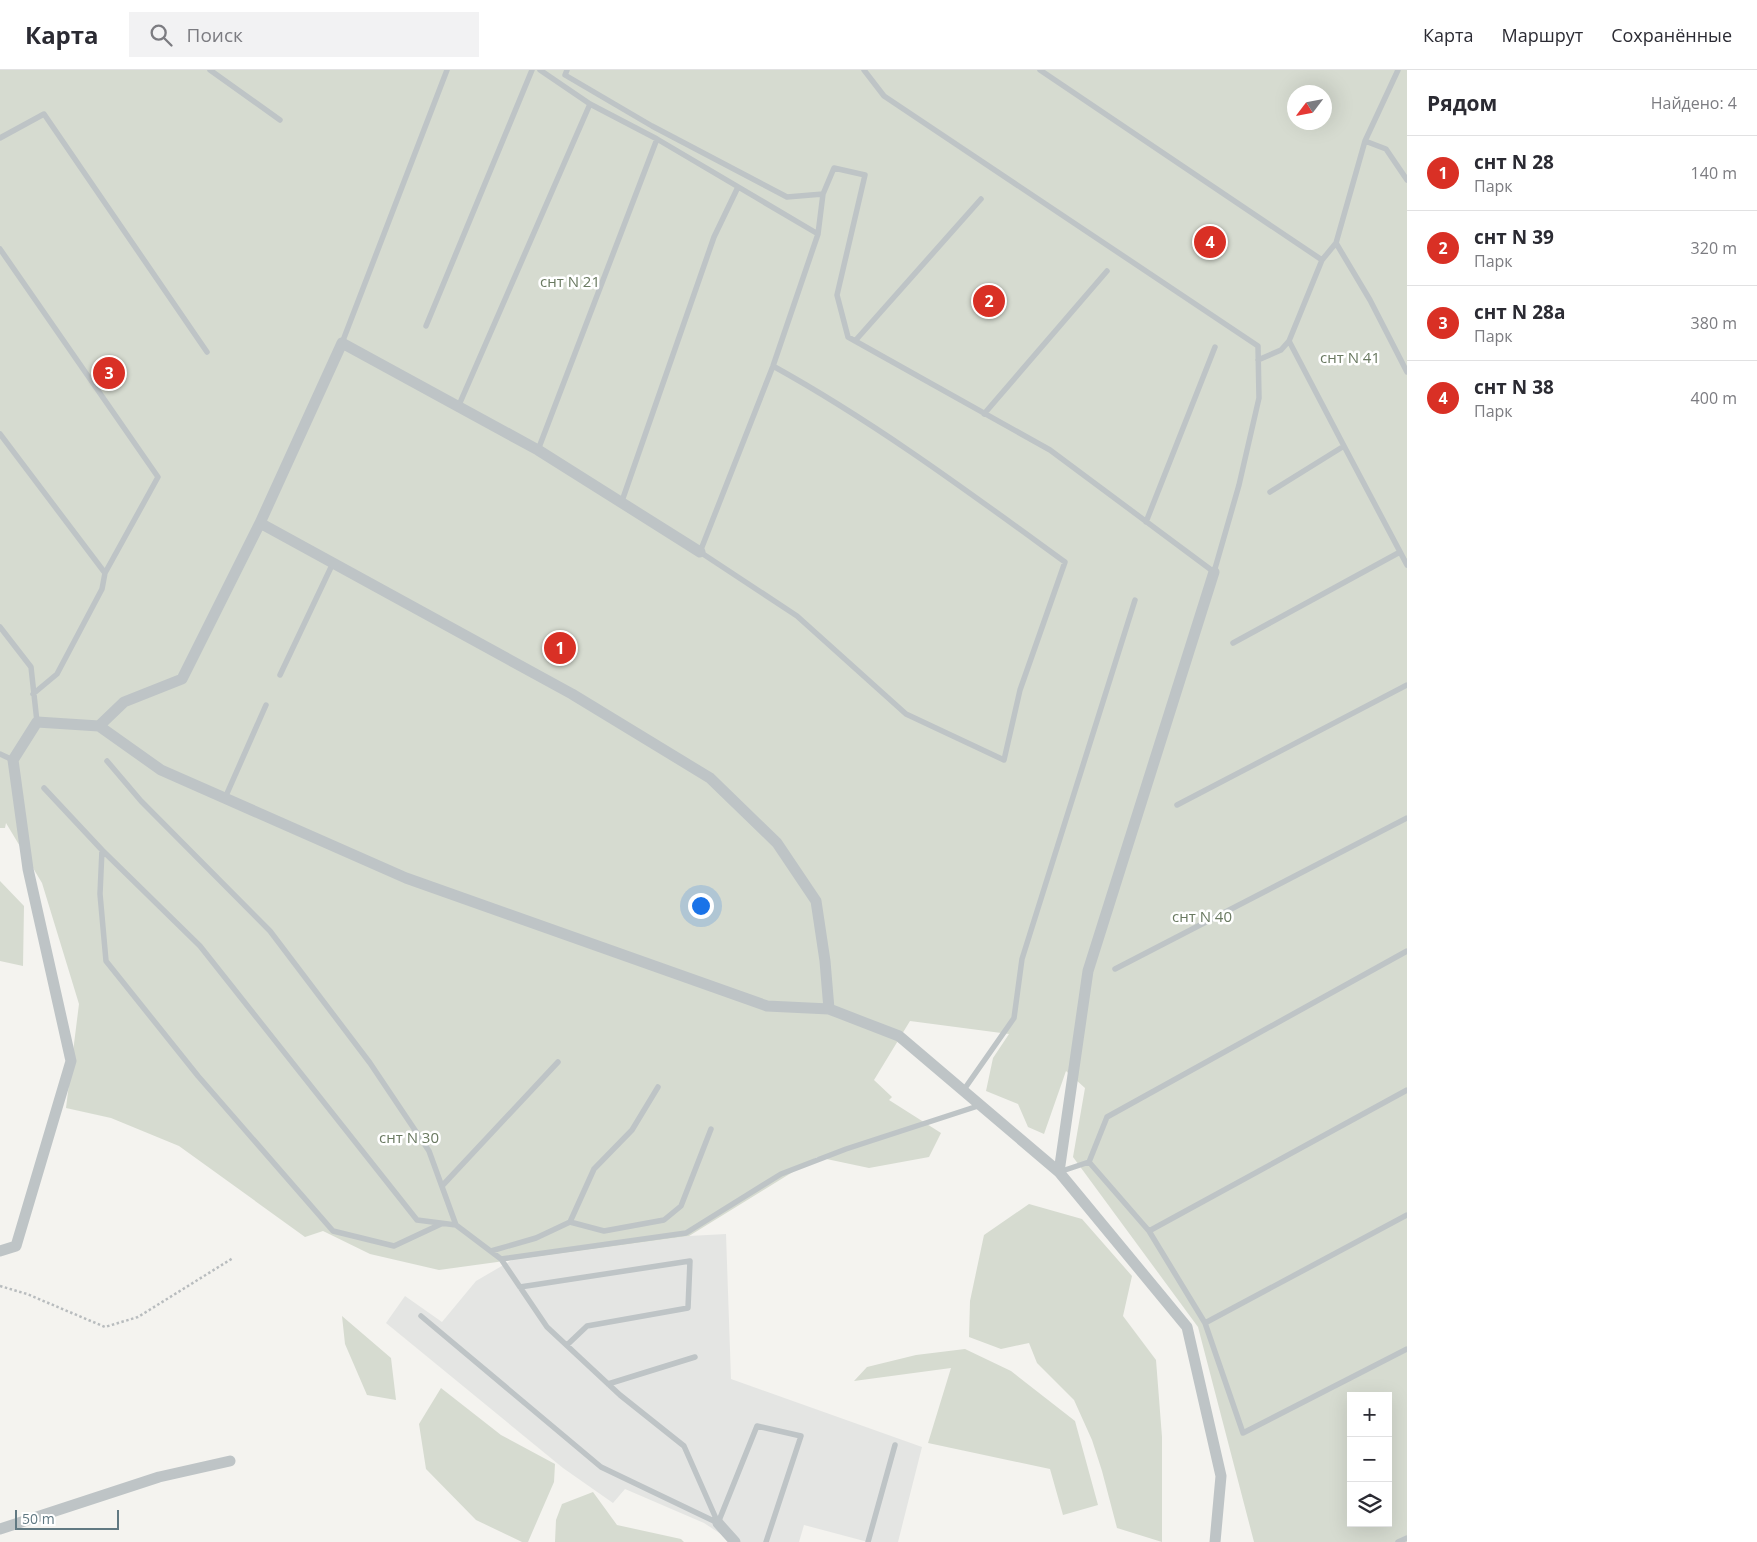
<!DOCTYPE html>
<html lang="ru">
<head>
<meta charset="utf-8">
<style>
  :root { --surface:#fff; --page:#f2f2f3; --text:#2b2b33; --muted:#7c7c81; --line:#e1e1e2; --accent:#d93025 }
  body { margin:0; font-family:"Open Sans",sans-serif; background:var(--page); color:var(--text) }
  .controls { position:absolute; right:15px; bottom:15px; display:grid; overflow:hidden; border-radius:0px; box-shadow:0 5px 20px #0002 }
  .controls button { width:45px; height:45px; display:grid; place-items:center; padding:0; border:0; border-bottom:1px solid var(--line); background:var(--surface); color:var(--text); font:25px sans-serif }
  .compass { position:absolute; left:1287px; top:15px; width:45px; height:45px; border-radius:50%; background:var(--surface); box-shadow:0 5px 20px #0002; rotate:238deg }
  .scale { position:absolute; left:15px; bottom:12px; width:104px; box-sizing:border-box; padding-left:5px; border:2px solid #617982; border-top:0; font-size:14px; line-height:18px; white-space:nowrap; color:#617982; -webkit-text-stroke:4px #fff; paint-order:stroke }
  .you { position:absolute; left:700px; top:835px; width:18px; height:18px; margin:-12px; border:4px solid #fff; border-radius:50%; background:#1a73e8; box-shadow:0 0 0 8px #1a73e833 }
  .badge { display:grid; place-items:center; width:32px; height:32px; border-radius:50%; background:var(--accent); color:#fff; font-size:16px; font-weight:700 }
  .pin { position:absolute; translate:-50% -50%; border:2px solid #fff; box-shadow:0 1px 5px #0006 }
  .list { margin:0; padding:0; list-style:none }
  h2 { display:flex; justify-content:space-between; align-items:center; height:65px; margin:0; padding:0 20px; font-size:21px }
  h2 small { font-size:16px; font-weight:400; color:var(--muted) }
  .list li { display:grid; grid-template-columns:32px 1fr auto; gap:15px; align-items:center; box-sizing:border-box; height:75px; padding:0 20px; border-top:1px solid var(--line) }
  .list b { display:block; font-size:19px; white-space:nowrap }
  .list p { margin:0; font-size:16px; white-space:nowrap; color:var(--muted) }
  .list em { font-size:16px; font-style:normal; color:var(--muted) }
  .icon { flex:none; width:28px; height:28px; fill:none; stroke:currentColor; stroke-width:2; stroke-linecap:round; stroke-linejoin:round }
  .map { position:relative; flex:none; width:1407px; height:1472px; overflow:hidden }
  header { display:flex; align-items:center; gap:30px; box-sizing:border-box; height:70px; padding:0 25px; background:var(--surface); border-bottom:1px solid var(--line) }
  header strong { font-size:24px }
  nav { display:flex; gap:28px; margin-inline-start:auto; font-size:18px }
  .search { width:350px; height:45px; background:var(--page); display:flex; align-items:center; gap:12px; box-sizing:border-box; padding:0 18px; border-radius:0px; color:var(--muted); font-size:19px }
  main { display:flex }
  aside { flex:1; background:var(--surface) }
  .map>svg:first-child { display:block }
</style>
</head>
<body>
<header>
<strong>Карта</strong>
<div class="search"><svg class="icon" aria-label="search" viewBox="0 0 24 24"><circle cx="10" cy="10" r="6"/><path d="M15 15l6 6"/></svg>Поиск</div>
<nav><a>Карта</a><a>Маршрут</a><a>Сохранённые</a></nav>
</header>
<main>
<div class="map">
<svg width="1407" height="1472" viewBox="0 0 1407 1472">
  <rect width="100%" height="100%" fill="#f4f3ef"/>
  <path fill="#e4e5e3" d="M726,1164l5,145 191,68 -24,95h-30l-64,-17 -5,17h-66l-29,-19 -79,-34 -12,14 -50,-35 -177,-145 19,-27 37,26 34,-41 36,-21 177,-24z"/>
  <path fill="#d6dbd0" fill-rule="evenodd" d="M0,0h1407v1472h-153l-56,-215 -125,-170 12,-69 -19,-17 -22,63 -16,-7 -10,-23 -32,-13 7,-33 16,-24 -99,-13 -36,59 18,17 -3,3 52,33 -12,24 -60,11 -52,-11 -128,79 -250,34 -69,-16 -47,-23 -18,6 -126,-91 -68,-28 -45,-10 13,-104 -37,-121 -36,-60 -1,5h-5zM1294,22h30v30h-30zM1351,1326h37v127h-37z
    M0,811l24,25 -1,60 -23,-5z
    M1029,1134l53,15 50,57 -9,40 33,44 6,77v105l-45,-14 -15,-57 -10,-31 -18,-40 -37,-37 -8,-20 -28,6 -32,-12 1,-36 14,-66z
    M342,1246l49,42 5,42 -29,-5 -22,-51z
    M965,1279l46,22 64,50 23,84 -35,10 -13,-46 -122,-26 23,-75 -97,13 13,-14 49,-12z
    M441,1318l60,47 54,29 -1,18 -26,60h-6l-46,-22 -50,-51 -7,-45z
    M593,1422l24,33 64,14 3,3h-129l1,-22 6,-16z"/>
  <g fill="none" stroke-linecap="round" stroke-linejoin="round">
    <path stroke="#b8bcbe" stroke-width="2.5" stroke-dasharray="2.5 2.5" stroke-linecap="butt" d="M0,1216l27,8 78,33 33,-10 95,-59"/>
    <path stroke="#bec4c6" stroke-width="5.5" d="M210,0l70,50
      M540,0l50,34 67,35 161,95
      M567,0l-2,5 87,51 135,71 36,-3 11,-26 31,7 -28,120 11,42 202,113 164,122 25,-87 20,-87 -1,-52 -374,-250 -20,-26
      M1040,0l282,190
      M0,68l44,-24 163,238
      M1365,71l21,8 21,31
      M1336,173l29,-102 33,-71
      M0,179l158,228 -53,96 -3,16 -45,85 -24,20
      M426,256l106,-256
      M855,271l126,-142
      M1289,271l55,105
      M342,273l105,-273
      M1258,290l23,-10 8,-9 33,-81 14,-17 34,57 37,72
      M773,296c103,57 197,127 292,196l-45,128 -16,70 -98,-46 -109,-98 -97,-64 73,-186 45,-132 5,-40
      M459,335l131,-301
      M984,344l123,-143
      M0,364l105,139
      M538,380l119,-311
      M1270,422l74,-46 63,119
      M622,431l92,-264 24,-50
      M1146,452l69,-175
      M0,557l31,40 6,55
      M1233,573l167,-91
      M280,605l53,-112
      M0,684l13,6
      M107,691l34,40 129,130 100,132 59,88 27,74 45,34 46,68 73,68 64,51 34,77
      M44,718l58,62 98,96 217,274 39,5
      M225,728l41,-93
      M1177,735l230,-120
      M102,780l-2,44 6,67 92,115 135,155 61,15 47,-22
      M1115,899l292,-151
      M963,1021l51,-73 8,-59 113,-359
      M1089,1092l18,-45 300,-166
      M1059,1102l30,-10 60,69 56,92 38,110 164,-84
      M442,1116l116,-124
      M570,1152l34,9 60,-11 17,-14 30,-77
      M1149,1161l258,-141
      M491,1181l45,-13 34,-16 24,-53 38,-39 26,-43
      M501,1189l185,-26 95,-59 65,-25 135,-44
      M520,1217l170,-26 -2,47 -101,18 -20,19
      M421,1246l180,151 117,56
      M1205,1253l202,-108
      M608,1314l87,-27
      M718,1453l39,-97 44,10 -35,106
      M868,1472l27,-97
      M1398,1472l9,-4"/>
    <path stroke="#bec4c6" stroke-width="11" d="M260,453l82,-180 196,107 162,102
      M99,656l25,-24 58,-23 78,-156 312,171 138,84 67,65 39,58 9,60 4,48
      M1059,1102l29,-201 126,-399
      M0,1181l16,-5 55,-185 -43,-192 -15,-109 24,-38 62,4 62,44 245,108 361,128 62,3 70,27 160,136 128,155 34,149 -6,66
      M718,1453l17,19
      M0,1459l159,-52 71,-16"/>
  </g>
  <g text-anchor="middle" dominant-baseline="central" stroke-width="5" stroke-linejoin="round" paint-order="stroke">
    <g font-size="15" fill="#697960" stroke="#fff">
      <text x="570" y="211">снт N 21</text>
      <text x="1350" y="287">снт N 41</text>
      <text x="1202" y="846">снт N 40</text>
      <text x="409" y="1067">снт N 30</text>
    </g>
  </g>
</svg>
<div class="controls">
<button>+</button>
<button>−</button>
<button><svg class="icon" aria-label="layers" viewBox="0 0 24 24"><path d="M12 4l9 5-9 5-9-5zM3 14l9 5 9-5"/></svg></button>
</div>
<svg class="compass" viewBox="-18 -18 36 36"><path d="M0-13l5 13h-10z" fill="#e53935"/><path d="M0 13l5-13h-10z" fill="#7c7c81"/></svg>
<div class="scale">50 m</div>
<div class="you"></div>
<div class="pin badge" style="left:560px;top:578px">1</div>
<div class="pin badge" style="left:989px;top:231px">2</div>
<div class="pin badge" style="left:109px;top:303px">3</div>
<div class="pin badge" style="left:1210px;top:172px">4</div>
</div>
<aside>
<h2>Рядом<small>Найдено: 4</small></h2>
<ul class="list">
<li><span class="badge">1</span><div><b>снт N 28</b><p>Парк</p></div><em>140 m</em></li>
<li><span class="badge">2</span><div><b>снт N 39</b><p>Парк</p></div><em>320 m</em></li>
<li><span class="badge">3</span><div><b>снт N 28а</b><p>Парк</p></div><em>380 m</em></li>
<li><span class="badge">4</span><div><b>снт N 38</b><p>Парк</p></div><em>400 m</em></li>
</ul>
</aside>
</main>
</body>
</html>
